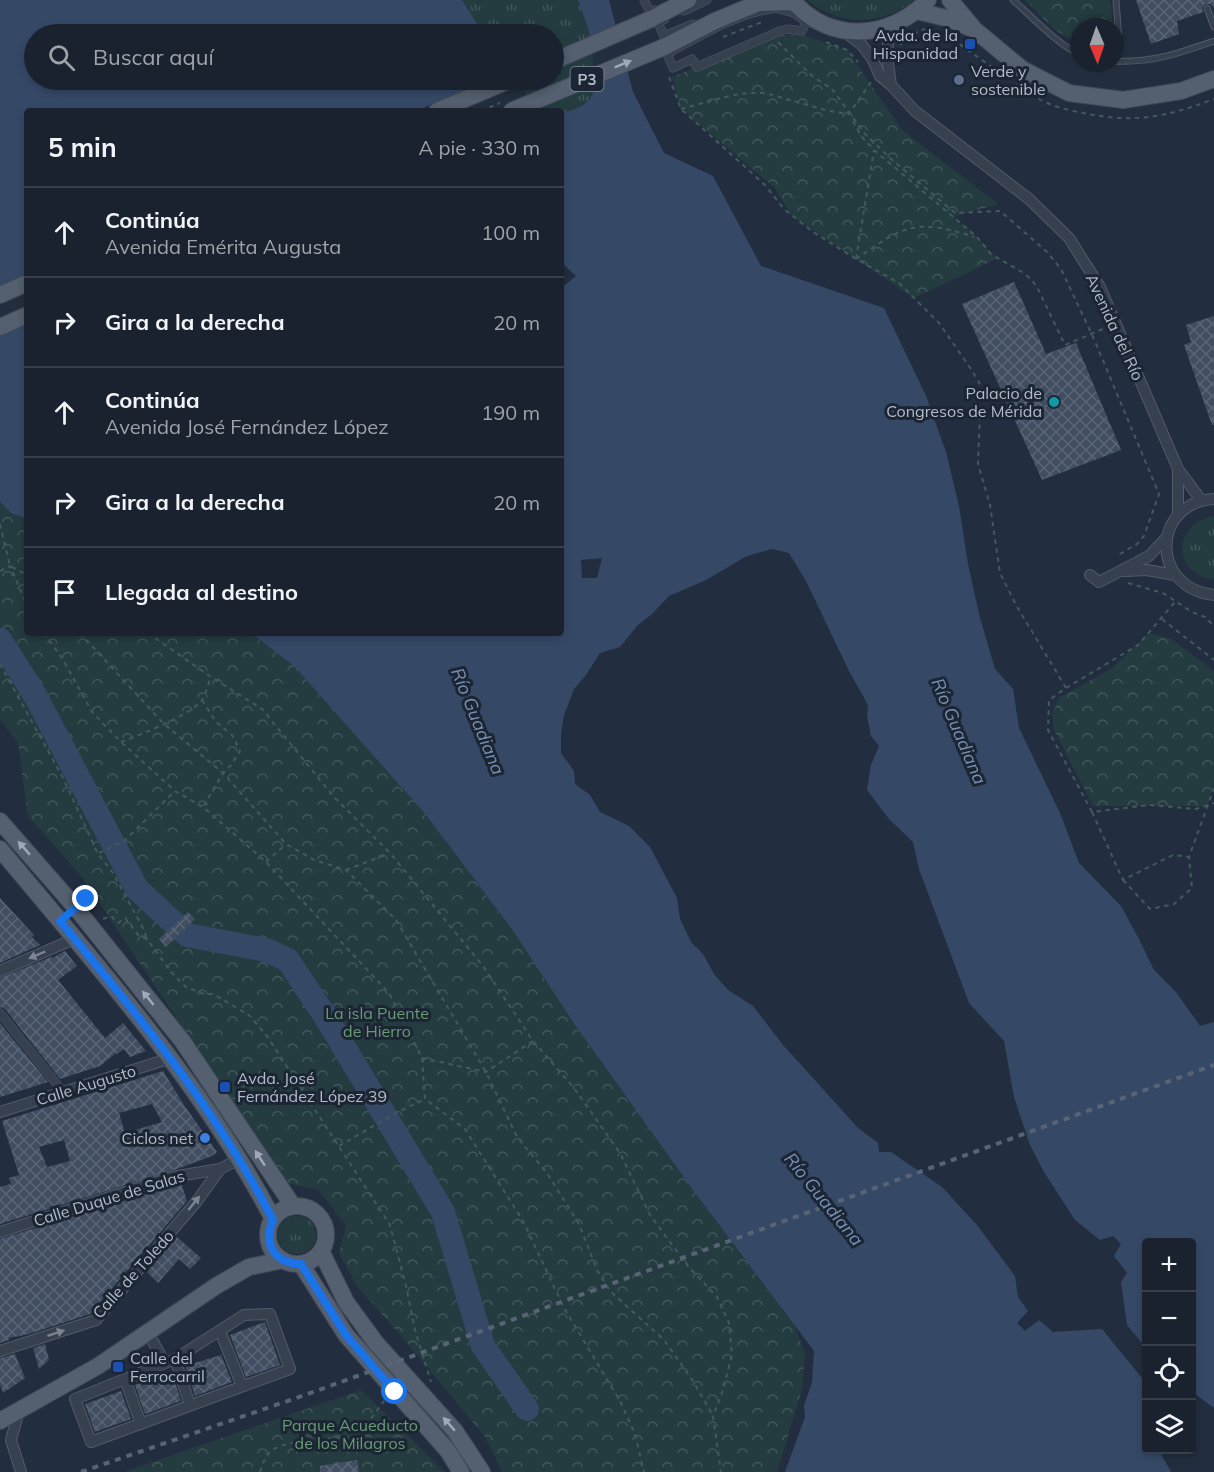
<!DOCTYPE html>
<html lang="es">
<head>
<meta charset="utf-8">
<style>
  :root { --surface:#1a222f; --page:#232a37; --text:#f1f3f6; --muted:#9fa4aa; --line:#383f4b }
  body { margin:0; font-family:Mulish,sans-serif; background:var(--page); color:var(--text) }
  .controls { position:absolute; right:18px; bottom:18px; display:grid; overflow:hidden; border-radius:6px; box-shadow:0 3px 9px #0003 }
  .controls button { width:54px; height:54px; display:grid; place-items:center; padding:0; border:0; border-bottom:2px solid var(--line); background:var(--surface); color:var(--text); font:30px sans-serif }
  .compass { position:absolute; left:1070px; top:18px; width:54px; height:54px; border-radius:50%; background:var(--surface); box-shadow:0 3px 9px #0003; rotate:178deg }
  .stop { position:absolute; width:18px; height:18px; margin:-14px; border:4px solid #1a73e8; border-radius:50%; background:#fff }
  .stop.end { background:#1a73e8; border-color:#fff; box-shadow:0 2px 6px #0008 }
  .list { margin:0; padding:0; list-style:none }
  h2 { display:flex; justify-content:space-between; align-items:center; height:78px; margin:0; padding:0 24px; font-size:26px }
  h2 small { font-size:20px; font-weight:400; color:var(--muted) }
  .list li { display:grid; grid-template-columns:39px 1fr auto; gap:18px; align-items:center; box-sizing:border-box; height:90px; padding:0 24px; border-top:2px solid var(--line) }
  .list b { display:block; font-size:22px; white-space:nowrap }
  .list p { margin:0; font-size:20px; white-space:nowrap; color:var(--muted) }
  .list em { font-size:20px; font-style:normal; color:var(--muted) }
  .icon { flex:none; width:33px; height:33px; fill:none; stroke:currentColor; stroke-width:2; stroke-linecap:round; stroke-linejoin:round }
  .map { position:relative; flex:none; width:1214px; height:1472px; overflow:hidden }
  .search { position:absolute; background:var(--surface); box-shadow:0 3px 9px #0003; left:24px; top:24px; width:540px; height:66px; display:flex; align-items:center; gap:15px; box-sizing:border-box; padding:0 21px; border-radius:33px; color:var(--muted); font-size:22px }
  .panel { position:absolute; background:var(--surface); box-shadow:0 3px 9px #0003; left:24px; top:108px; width:540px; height:528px; border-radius:6px }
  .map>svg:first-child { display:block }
</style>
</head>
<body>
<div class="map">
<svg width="1214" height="1472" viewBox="0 0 1214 1472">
  <defs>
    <pattern id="grass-tufts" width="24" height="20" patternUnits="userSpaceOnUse" patternTransform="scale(1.5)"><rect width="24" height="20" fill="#243c40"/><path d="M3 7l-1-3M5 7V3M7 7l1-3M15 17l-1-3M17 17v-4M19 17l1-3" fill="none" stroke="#41565a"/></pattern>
    <pattern id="park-crowns" width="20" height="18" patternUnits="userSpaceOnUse" patternTransform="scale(1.5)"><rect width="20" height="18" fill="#243c40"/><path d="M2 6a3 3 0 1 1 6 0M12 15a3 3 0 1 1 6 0" fill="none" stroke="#41565a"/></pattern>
    <pattern id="building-cross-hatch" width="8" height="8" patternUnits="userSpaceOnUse" patternTransform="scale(1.5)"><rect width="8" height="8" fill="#414e61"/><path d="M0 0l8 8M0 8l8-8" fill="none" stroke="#5a6676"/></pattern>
  </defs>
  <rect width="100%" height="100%" fill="#222e3f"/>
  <path fill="url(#grass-tufts)" d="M462,0h116c9,26 34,85 5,105 -6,4 -15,6 -22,9v-3h-25l-25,-31h43v-46h-70z
    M807,0h107c-33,27 -74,26 -107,0z
    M1214,516v63c-41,-3 -43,-55 0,-63z
    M278 1235a19 19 0 1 1 38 0a19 19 0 1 1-38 0Z"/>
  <path fill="url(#park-crowns)" d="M1025,0h85l3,27h-34v18l-25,-16z
    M781,35h22l44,15 55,80 96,74 -44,13 23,20 19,22 -82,39 -122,-82 -18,-29 -93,-78 -9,-32z
    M0,502l11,11 16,6v114h224l44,34 48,53 84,96 87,116 61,93 60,84 160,217 10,28 -3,35 -25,83h-275l-16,-34 -84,-101 -46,-52 -17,-32 7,-27 -27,-36 -32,-7 -205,-306 -54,-61 -10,-73 -18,-24z
    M1149,633l22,6 43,32v111l-7,24h-114l-39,-76 -2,-16 7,-16 52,-29z
    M361,1390l84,82h-321z"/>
  <path fill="#354967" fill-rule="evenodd" d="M0,0h462l22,34h-450v46h477l25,31h-509v408l-16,-6 -11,-11z
    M578,0h31l24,92 31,61 49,23 48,90 123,42 42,88 20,56 13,54 9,58 12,54 15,51 18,20 6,39 41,85 19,50 42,43 18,33 15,31 22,22 24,34 14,-4v386l-22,-16v-150h-46v106l-19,-23 -6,-43 6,-9 -13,-17 7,-12 -8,-8 -13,4 -25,-20 -31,-48 -14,-27 -16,-48 -10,-56 -35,-38 -50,-134 -6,-27 -24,-23 -22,-29 4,-25 8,-19 -8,-10 -4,-20 1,-11 -19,-34 -43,-90 -17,-28 -17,-4 -25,7 -41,24 -37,16 -17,18 -15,12 -17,21 -20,6 -14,22 -12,14 -10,26 -3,19v19l13,18 1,13 15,11 10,17 29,14 21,21 27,51 3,21 11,23 12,12 11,20 14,16 25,16 30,39 58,64 16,18 21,16 1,9h12l51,35 35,38 38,51 3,21 10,14 -11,12 8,8 14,-11 14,12 49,-3 44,54v67h13l12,22h-386l20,-55 -1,-12 8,-22 2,-32 -121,-161 -118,-165 -61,-93 -87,-116 -132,-149 -44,-34h310v-345l15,-12 -15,-14v-148c7,-3 16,-5 22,-9 29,-20 4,-79 -5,-105zM602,558l-5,20h-15l-1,-18z"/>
  <path fill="#222e3f" d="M619,26l11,43 -38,17 1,-30 -5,-17z
    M491,80h24l22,28 -6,3h-115z
    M27,275v48l-27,12v-49z"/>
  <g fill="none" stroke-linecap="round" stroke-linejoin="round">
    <path stroke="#354967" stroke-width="24" d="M0,640l35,55 102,194 50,46 79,15 22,10 39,59 116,193 40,134 44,63"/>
  </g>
  <path fill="url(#building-cross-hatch)" fill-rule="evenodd" d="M1136,0h78v8l-4,-4h-5l-3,4 1,4 -26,9 2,13 -28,10z
    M1014,282l32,72 30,-11 45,107 -79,30 -80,-176z
    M1214,316v109h-2l-28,-80 7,-3 -5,-17z
    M0,898l34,37 -2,2 8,8 -40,18z
    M188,912l7,7 -29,28 -7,-8z
    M65,951l12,15 -19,14 47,58 18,-15 23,28 -16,6 -6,-8 -7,5 -1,-1 -16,13 -40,13 -55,-70 -5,-2v-29l51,-21 1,1z
    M0,1023l48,59 -48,15z
    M163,1071l21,34 33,47 -5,4 -35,13 -177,55v-37l11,-3 -2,-6 10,-3 -17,-54zM152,1104l10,18 -37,11 -6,-20zM64,1140l6,21 -23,6 -8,-20z
    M181,1183l6,18 -97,113 -61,20 -20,4v2l-9,3v-104z
    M177,1237l24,21 -11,11 -11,-10 -21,24 -11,-11z
    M265,1322l15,43 -34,12 -16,-42z
    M45,1344l4,16 -10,9 -6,-21z
    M15,1354l10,24 -22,15 -3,-9v-26z
    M221,1355l11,27 -37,14 -10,-30z
    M172,1373l9,28 -36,13 -10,-29z
    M121,1391l10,28 -36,13 -10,-28z
    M357,1460l2,12h-39v-6z"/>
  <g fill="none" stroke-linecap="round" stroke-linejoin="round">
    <defs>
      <path id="service" d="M1013,0c15,13 49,49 66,53
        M1207,8l7,19
        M1115,61c38,2 64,-8 99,-20
        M1115,61l4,-21 -3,-40"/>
      <path id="pedestrian" d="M644,0l6,12 5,-2
        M776,8l18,5 12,9 -4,9 -14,-2 -8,2 -83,36 -5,-8 -19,9 -6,-14c35,-19 70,-41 109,-46z
        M684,11l23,-11
        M665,19l-7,4 6,13 29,-12
        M0,1013l63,79"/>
      <path id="minor" d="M845,32l17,13 11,15 7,16 11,9 24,26 114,88 40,39 31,49 78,182 23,31
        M891,85c-3,-26 -8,-34 3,-60
        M1178,469v46
        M1214,499c-63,4 -64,89 0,96
        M1125,571l22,-1 28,5
        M1090,575l9,7 50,-26 17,-18
        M0,971l74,-32
        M0,1112l171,-54
        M0,1232l172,-55 48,-8
        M270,1314l20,55 -199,73 -16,-43 100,-40 69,-44z
        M220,1331l22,55
        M148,1333l17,30
        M0,1351l96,-31 101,-119 23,-32 19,-10
        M175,1359l15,46
        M125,1379l16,45
        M19,1411l-8,29 10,32"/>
      <path id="primary" d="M792,0c38,44 97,40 136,0
        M950,0l25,30 47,39 47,24 54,7 58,-9 33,-12
        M917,11l33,8 20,9
        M651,19l37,-19
        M664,47l51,-26 43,-18 36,-1
        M437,111l73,-31
        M0,295l27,-12
        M0,327l27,-12
        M0,821l76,87 107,134 110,164
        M0,849c98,118 202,234 273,370
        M268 1235a29 29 0 1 1 58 0a29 29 0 1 1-58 0Z
        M321,1251l25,51 30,41 79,88 27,41
        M301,1264l45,71 102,116 13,21
        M0,1421l98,-55 118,-80 33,-19 34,-7"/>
    </defs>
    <use href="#service" stroke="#525b69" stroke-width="7"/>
    <use href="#pedestrian" stroke="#525b69" stroke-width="9"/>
    <use href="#minor" stroke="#525b69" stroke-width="12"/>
    <use href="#primary" stroke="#404957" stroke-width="18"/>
    <path stroke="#42595d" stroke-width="2" stroke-dasharray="4.5 4.5" stroke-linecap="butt" d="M945,34l64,45
      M723,37l39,-15
      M778,42l33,33 21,14 33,45 25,24 65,55 45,-2 46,40 15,18 33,70 65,155 -15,42 -7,8 -17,10 -1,4
      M826,42l21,8 11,12
      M900,45l10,-10 15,-6
      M669,77l12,32 84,76 19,24 29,23 43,27 43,24 40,40 32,46 10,17 -3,78 12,41 10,68 16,32 50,83 -17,12 -1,30 44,82 57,-7 47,4 18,-6
      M1016,84c7,5 15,11 23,15 14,8 33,12 49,15 50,9 78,3 126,-15
      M681,109c28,-7 55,-18 84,-16l64,18 20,3 22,-32
      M853,121l8,15 13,14 103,87 14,17 31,18 9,7 6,8 28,58 40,-17
      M856,259c49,-34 59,-41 118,-22
      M856,259l18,-109
      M0,524l10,42 17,9
      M0,571l10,-5 17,39
      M1128,583l35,10 29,19 13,5 9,9
      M1162,619l52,41
      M44,633l18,25 30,54 29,30 54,49 28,16 63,55 123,131 33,65 3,41 40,30 58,92 41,87 56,93 15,33 9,38
      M80,633l84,91 59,49 63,71 28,16 32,10 50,50 90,152 31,65 30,36 32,51 18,46 13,21 54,49 29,41 19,33
      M148,633l63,44 51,32 72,88 56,56 93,113 50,75 41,47 46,65 30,62 37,50 30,32 12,26 3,31 -9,36 -10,26 8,56
      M0,664l63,114 35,76 15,19 31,57 3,9
      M1066,688l72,-43 37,-43
      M202,700l14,22 16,13 8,16 -9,14 -8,8 -20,34
      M121,742c20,-8 69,-26 81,-42 4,-6 6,-16 9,-23
      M1092,812l31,68 50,-25 16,2 25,-69
      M99,853l25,-12 51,-50
      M266,862l20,-18
      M346,870l42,-16
      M1123,880l27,29 24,-5 18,-16 -3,-31
      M103,919l8,-3 7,7 7,-5 14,18 8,3 24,33 15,15 18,7h9l36,21 18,21 123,189 16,61 9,44 16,52
      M422,1058l64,14 47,-31
      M339,1146l57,-33 29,-14
      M260,1472c3,-9 6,-19 14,-23 17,-10 63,-10 84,-13l26,-35"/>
    <use href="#service" stroke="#36404e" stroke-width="5"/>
    <use href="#pedestrian" stroke="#36404e" stroke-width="8"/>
    <use href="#minor" stroke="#36404e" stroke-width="10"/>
    <use href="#primary" stroke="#545f6f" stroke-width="16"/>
    <path stroke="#586476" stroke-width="4" stroke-dasharray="6 6" stroke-linecap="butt" d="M81,1472l224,-77 909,-330"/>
    <defs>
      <path id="primary-bridge" d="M554,61l97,-42
        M511,111l153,-64"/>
    </defs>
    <use href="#primary-bridge" stroke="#404957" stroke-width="18" stroke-linecap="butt"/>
    <path stroke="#42595d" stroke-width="2" stroke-dasharray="4.5 4.5" stroke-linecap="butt" d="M481,111l19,-8"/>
    <use href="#primary-bridge" stroke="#545f6f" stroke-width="16"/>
  </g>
  <defs><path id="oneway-solid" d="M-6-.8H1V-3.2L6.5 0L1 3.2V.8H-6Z" transform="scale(1.5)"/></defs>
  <g fill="#9fa9b8">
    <use href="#oneway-solid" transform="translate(623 64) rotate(-22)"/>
    <use href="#oneway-solid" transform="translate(24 848) rotate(-131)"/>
    <use href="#oneway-solid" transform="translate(148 998) rotate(-129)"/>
    <use href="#oneway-solid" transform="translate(260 1158) rotate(-123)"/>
    <use href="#oneway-solid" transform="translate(449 1424) rotate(-131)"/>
  </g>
  <g fill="#7a8492">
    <use href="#oneway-solid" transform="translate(37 955) rotate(157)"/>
    <use href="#oneway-solid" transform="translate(194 1203) rotate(-51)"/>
    <use href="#oneway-solid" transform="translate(56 1333) rotate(-18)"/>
  </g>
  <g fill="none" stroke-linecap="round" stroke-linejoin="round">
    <path stroke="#1a73e8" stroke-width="8" d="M86,899l-26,22c78,94 157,189 213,299 -10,24 1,43 28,44l45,71 49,57"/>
  </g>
  <g fill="#1a4fb4" stroke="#1c2533" stroke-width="2">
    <rect x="964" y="38" width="12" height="12" rx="3"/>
    <rect x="219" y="1081" width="12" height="12" rx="3"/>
    <rect x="112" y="1361" width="12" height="12" rx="3"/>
  </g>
  <circle fill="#5c6f8a" stroke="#1c2533" stroke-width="2" cx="959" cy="80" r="6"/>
  <circle fill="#0f9aa8" stroke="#1c2533" stroke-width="2" cx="1054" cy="402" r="6"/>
  <circle fill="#3f7fe0" stroke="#1c2533" stroke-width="2" cx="205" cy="1138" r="6"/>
  <g text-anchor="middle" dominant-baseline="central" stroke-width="6" stroke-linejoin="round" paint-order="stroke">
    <rect fill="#1c2533" stroke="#858e9d" stroke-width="1.5" x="570.5" y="67" width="33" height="24" rx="4.5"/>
    <g font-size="15" font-weight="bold" fill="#b2bbca">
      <text x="587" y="79">P3</text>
    </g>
    <g font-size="16" fill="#b2bbca" stroke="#1c2533" text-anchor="end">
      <text x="958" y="35">Avda. de la<tspan x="958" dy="18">Hispanidad</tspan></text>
      <text x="971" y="71" text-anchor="start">Verde y<tspan x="971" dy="18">sostenible</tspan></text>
      <text x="1042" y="393">Palacio de<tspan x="1042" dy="18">Congresos de Mérida</tspan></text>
      <text x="237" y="1078" text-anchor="start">Avda. José<tspan x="237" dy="18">Fernández López 39</tspan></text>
      <text x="193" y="1138">Ciclos net</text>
      <text x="130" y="1358" text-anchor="start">Calle del<tspan x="130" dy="18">Ferrocarril</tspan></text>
    </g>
    <g font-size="16" fill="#b2bbca" stroke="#1c2533">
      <text transform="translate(1115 327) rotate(65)">Avenida del Río</text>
      <text transform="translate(86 1085) rotate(-17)">Calle Augusto</text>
      <text transform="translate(109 1198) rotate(-17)">Calle Duque de Salas</text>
      <text transform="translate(133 1274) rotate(-48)">Calle de Toledo</text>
    </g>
    <g font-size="16" fill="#689c75" stroke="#1c2533">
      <text x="377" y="1013">La isla Puente<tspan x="377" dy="18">de Hierro</tspan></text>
      <text x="350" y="1425">Parque Acueducto<tspan x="350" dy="18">de los Milagros</tspan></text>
    </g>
    <g font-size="18" font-style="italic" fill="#7890b3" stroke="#1c2533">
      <text transform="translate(478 721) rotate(68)">Río Guadiana</text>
      <text transform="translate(959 731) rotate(67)">Río Guadiana</text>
      <text transform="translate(824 1199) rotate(51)">Río Guadiana</text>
    </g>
  </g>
</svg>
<div class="controls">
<button>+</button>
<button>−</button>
<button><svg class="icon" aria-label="locate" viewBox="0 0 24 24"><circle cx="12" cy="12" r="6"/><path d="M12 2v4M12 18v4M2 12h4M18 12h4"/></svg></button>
<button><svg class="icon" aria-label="layers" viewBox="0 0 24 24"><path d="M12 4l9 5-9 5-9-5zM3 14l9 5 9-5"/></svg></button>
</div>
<svg class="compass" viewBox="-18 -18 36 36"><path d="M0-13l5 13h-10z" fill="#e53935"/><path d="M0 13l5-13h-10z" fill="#9fa4aa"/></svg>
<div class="stop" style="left:395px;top:1392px"></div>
<div class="stop end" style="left:86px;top:899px"></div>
<div class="search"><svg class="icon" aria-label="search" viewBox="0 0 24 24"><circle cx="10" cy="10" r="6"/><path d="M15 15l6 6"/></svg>Buscar aquí</div>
<section class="panel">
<h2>5 min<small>A pie · 330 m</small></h2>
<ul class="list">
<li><svg class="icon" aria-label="ahead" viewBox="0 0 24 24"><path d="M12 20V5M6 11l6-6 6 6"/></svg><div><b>Continúa</b><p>Avenida Emérita Augusta</p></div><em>100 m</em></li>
<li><svg class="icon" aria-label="right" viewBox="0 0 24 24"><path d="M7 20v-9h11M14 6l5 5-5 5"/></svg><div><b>Gira a la derecha</b></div><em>20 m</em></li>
<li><svg class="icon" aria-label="ahead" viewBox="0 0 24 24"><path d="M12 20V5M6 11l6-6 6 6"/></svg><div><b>Continúa</b><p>Avenida José Fernández López</p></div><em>190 m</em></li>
<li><svg class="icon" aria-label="right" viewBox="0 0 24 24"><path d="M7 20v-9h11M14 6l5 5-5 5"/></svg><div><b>Gira a la derecha</b></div><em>20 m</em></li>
<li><svg class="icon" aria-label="arrive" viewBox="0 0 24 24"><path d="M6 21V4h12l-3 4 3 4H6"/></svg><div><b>Llegada al destino</b></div></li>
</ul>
</section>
</div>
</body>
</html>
